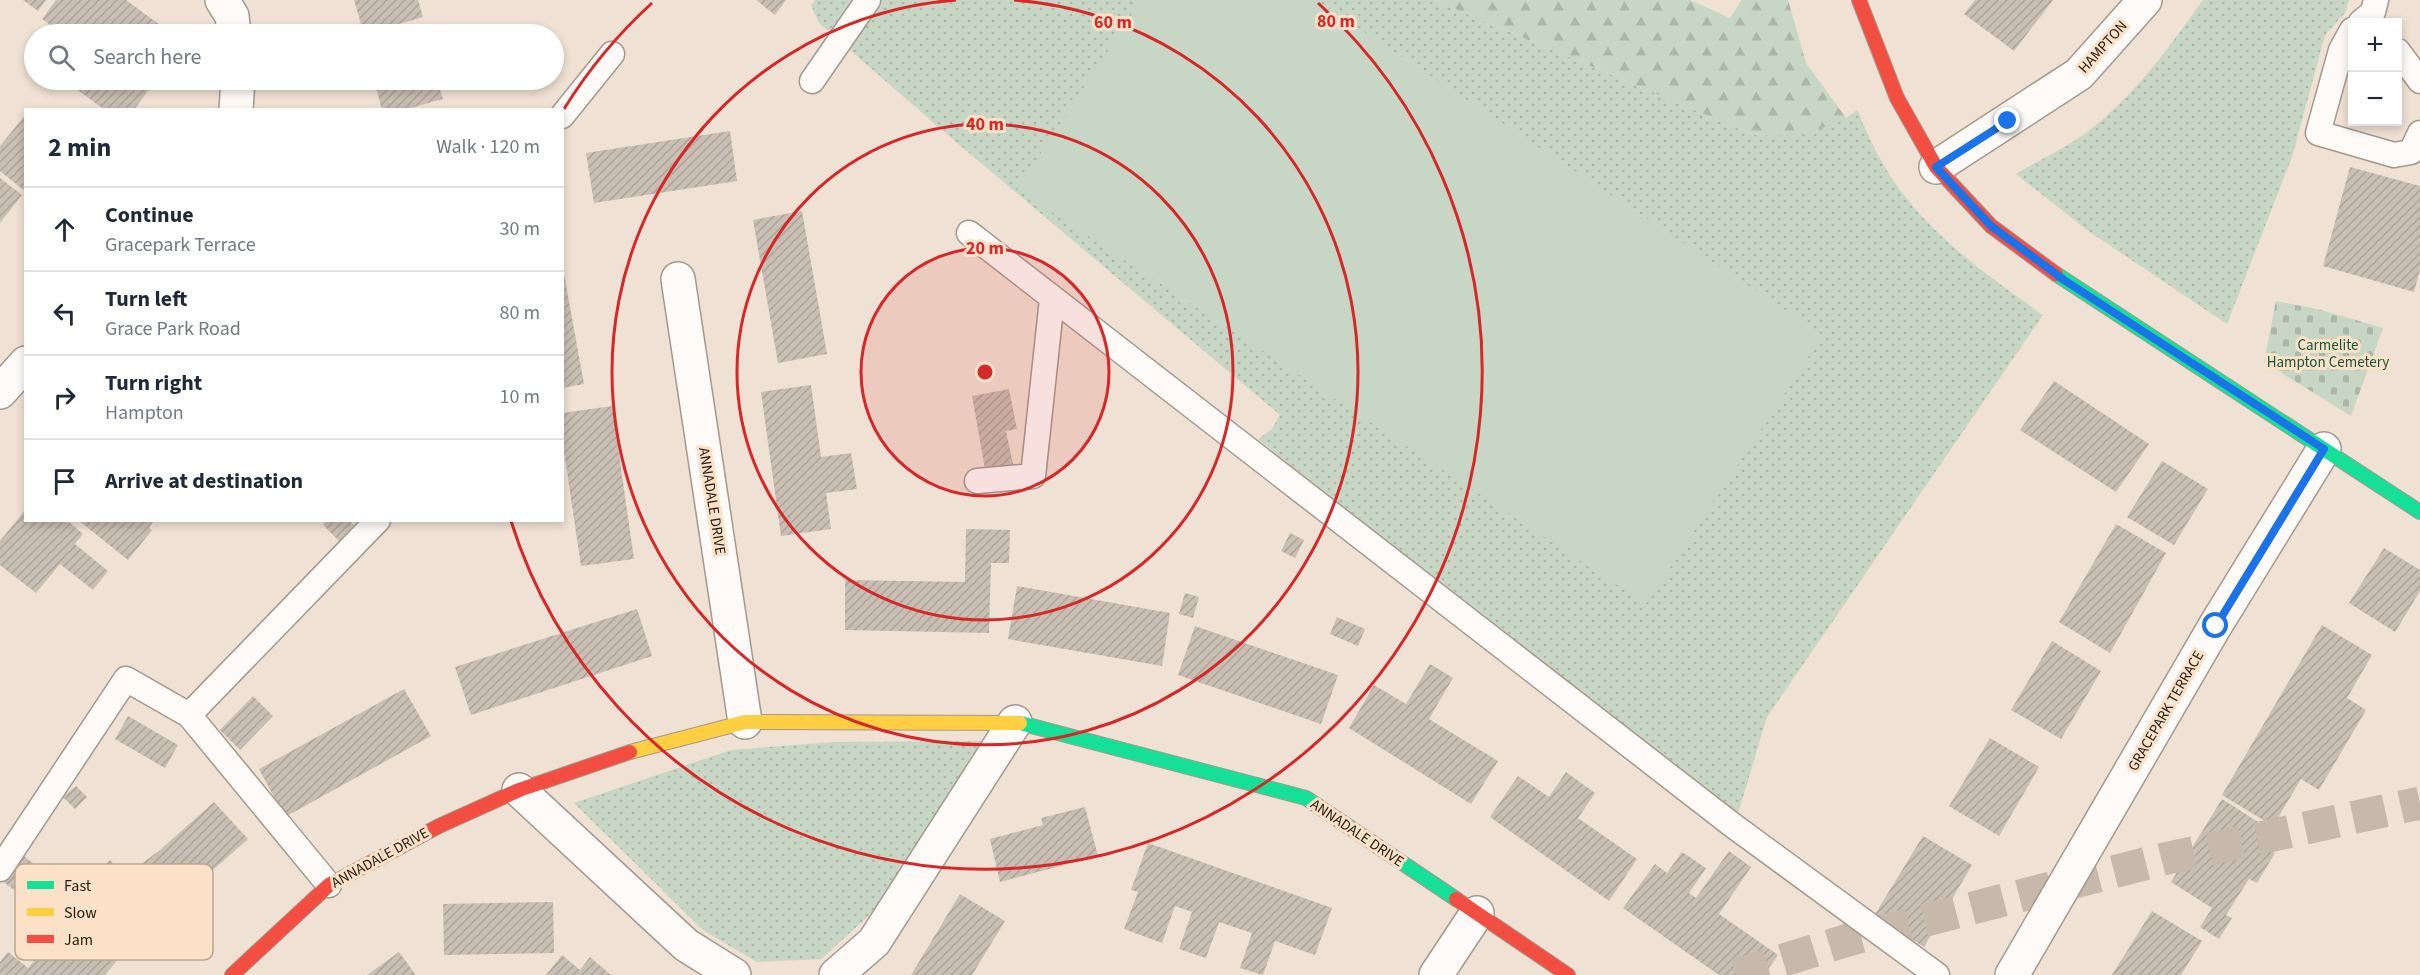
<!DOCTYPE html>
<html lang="en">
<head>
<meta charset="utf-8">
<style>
  :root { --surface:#fff; --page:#f6f6f7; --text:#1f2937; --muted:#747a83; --line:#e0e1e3 }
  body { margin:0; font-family:"Source Sans 3",sans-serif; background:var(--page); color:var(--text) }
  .controls { position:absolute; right:18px; top:18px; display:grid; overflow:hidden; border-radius:0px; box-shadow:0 3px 9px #0003 }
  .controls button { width:54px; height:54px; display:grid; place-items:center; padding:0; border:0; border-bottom:2px solid var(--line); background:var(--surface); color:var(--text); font:30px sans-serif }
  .stop { position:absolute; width:18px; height:18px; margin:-14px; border:4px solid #1a73e8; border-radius:50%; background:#fff }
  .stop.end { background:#1a73e8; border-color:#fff; box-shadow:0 2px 6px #0008 }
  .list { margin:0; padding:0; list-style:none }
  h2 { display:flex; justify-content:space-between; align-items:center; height:78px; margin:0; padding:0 24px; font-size:26px }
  h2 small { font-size:20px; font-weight:400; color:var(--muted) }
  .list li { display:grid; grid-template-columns:39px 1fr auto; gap:18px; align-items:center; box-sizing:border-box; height:84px; padding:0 24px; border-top:2px solid var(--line) }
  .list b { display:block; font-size:22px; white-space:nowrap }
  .list p { margin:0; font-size:20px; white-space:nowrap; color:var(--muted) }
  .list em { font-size:20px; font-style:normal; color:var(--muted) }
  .icon { flex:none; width:33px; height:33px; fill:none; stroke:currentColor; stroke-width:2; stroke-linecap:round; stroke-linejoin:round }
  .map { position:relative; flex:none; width:2420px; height:975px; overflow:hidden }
  .search { position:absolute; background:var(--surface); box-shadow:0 3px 9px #0003; left:24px; top:24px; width:540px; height:66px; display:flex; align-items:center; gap:15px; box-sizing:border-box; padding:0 21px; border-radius:33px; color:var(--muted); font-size:22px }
  .panel { position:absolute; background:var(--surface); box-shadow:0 3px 9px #0003; left:24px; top:108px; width:540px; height:414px; border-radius:0px }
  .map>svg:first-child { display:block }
</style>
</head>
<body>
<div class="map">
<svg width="2420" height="975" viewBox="0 0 2420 975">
  <defs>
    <pattern id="grass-dots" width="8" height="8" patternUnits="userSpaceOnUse" patternTransform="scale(1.5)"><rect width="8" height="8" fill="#c8d6c5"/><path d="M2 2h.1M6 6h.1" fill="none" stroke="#acb7a8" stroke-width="1.8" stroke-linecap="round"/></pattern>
    <pattern id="forest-firs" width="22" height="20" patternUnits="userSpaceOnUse" patternTransform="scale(1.5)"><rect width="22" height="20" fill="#c8d6c5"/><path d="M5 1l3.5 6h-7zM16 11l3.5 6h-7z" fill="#acb7a8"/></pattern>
    <pattern id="cemetery-stones" width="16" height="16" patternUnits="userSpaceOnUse" patternTransform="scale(1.5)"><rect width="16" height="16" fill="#c8d6c5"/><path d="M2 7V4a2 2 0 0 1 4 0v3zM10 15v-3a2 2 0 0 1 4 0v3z" fill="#acb7a8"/></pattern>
    <pattern id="building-hatch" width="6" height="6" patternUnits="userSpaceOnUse" patternTransform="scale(1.5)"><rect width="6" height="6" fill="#c9beb3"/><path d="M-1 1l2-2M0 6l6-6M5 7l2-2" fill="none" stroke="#aca399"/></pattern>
  </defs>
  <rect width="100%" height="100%" fill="#efe1d3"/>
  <path fill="url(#grass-dots)" d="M815,0h619l320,135 92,-17 11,-8c8,18 16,37 26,54 38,66 100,108 160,151l-276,402 -30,100 -479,-378 14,-10 8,-14 -344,-290 -117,-102 -8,-18z
    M2203,0h146l-4,13 -20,22 -33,122 -65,167 -140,-94 -71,-56c23,-14 50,-26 71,-42 48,-36 82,-85 116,-132z
    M982,741l-108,170 -53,48 -64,3 -54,-32 -129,-127 157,-53 104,-8z"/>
  <path fill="url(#forest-firs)" d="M1434,0h256l40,18 12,-18h46l18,63 40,55 -26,11 -29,7 -37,-1z"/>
  <path fill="url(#cemetery-stones)" d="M2276,301l45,9 62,18 -32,88 -87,-54z"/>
  <path fill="#c8d6c5" d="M1141,0h175l507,335 -177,269 -629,-415z"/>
  <path fill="url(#building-hatch)" d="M23,0h23l-8,11z
    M56,0h70l34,25 -7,9h-90l-21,-15z
    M354,0h64l5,17 -59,17z
    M756,0h30l-11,15z
    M1975,0h78l-39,51 -50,-37z
    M423,25l2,9h-33z
    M64,80h92l-22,30h-29z
    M374,80h63l6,19 -40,11h-21z
    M26,114v78l-26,-21v-25z
    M730,131l7,50 -143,22 -8,-50z
    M2350,167l70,19v83l-6,23 -91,-26z
    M0,178l22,17 -22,28z
    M802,211l25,143 -49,9 -25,-143z
    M562,263l22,121 -22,4z
    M2054,381l95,63 -33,48 -96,-62z
    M811,385l10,72 30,-4 6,36 -31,4 5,36 -50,7 -20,-144z
    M1009,389l8,40 -11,2 7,33 -28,5 -13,-73z
    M612,406l22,153 -53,7 -19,-128v-25z
    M2162,461l46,28 -34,56 -47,-28z
    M26,509v11h41l16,14 -8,10 33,27 -15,19 -33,-26 -24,29 -36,-28v-24z
    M78,520h76l-5,8 3,2 -24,30z
    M327,520h21l6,5 -15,16 -16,-16z
    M2116,524l50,29 -56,100 -51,-31z
    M966,529l44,1 -1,33h-18l-2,70 -144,-3v-50l120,2z
    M1290,533l14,7 -9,18 -14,-7z
    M2384,548l36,22v21l-25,41 -46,-29z
    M1017,586l153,27 -8,53 -154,-27z
    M1185,593l14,4 -6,21 -14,-4z
    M637,609l15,47 -181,59 -16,-48z
    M1337,617l28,12 -7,17 -28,-12z
    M2322,625l50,30 -25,43 19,12 -47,80 -18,-11 -28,47 -51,-31z
    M1195,626l143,49 -17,49 -143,-49z
    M2052,641l49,30 -40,68 -50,-29z
    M1430,664l23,14 -24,41 69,42 -27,43 -122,-76 25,-43 32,19z
    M404,689l27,47 -146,81 -26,-48z
    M253,696l20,20 -33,34 -20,-20z
    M128,716l50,29 -13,23 -50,-29z
    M1990,738l49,29 -40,69 -50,-30z
    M1566,772l29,21 -17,25 59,41 -28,42 -119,-84 28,-41 31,21z
    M76,786l11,11 -12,12 -12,-12z
    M2222,799l55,35 -10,15 8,4 -18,30 -8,-4 -23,36 6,3 -13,21 -19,-12 12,-19 -41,-26z
    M214,802l34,37 -54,48 -36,26 -27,25 -20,-22 -10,10 -29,-32 38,-34 15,16 35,-26z
    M1085,807l13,49 -98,26 -10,-43 53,-14 -2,-7z
    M1923,836l49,29 -48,82 -50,-31z
    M1148,843l184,65 -17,47 -40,-14 -12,34 -23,-7 12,-35 -33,-11 -13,36 -27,-9 13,-37 -17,-6 -13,37 -38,-14 14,-37 -7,-2z
    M1729,851l22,16 -32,47 59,41 -14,20h-45l-96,-67 32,-44 12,9 15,-21 24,16 -17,25 7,5z
    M20,853l18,14 -20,26 -18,-14z
    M960,894l45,27 -19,31 -14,23h-61z
    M553,902l1,51 -110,2 -1,-51z
    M2152,911l50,30 -21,34h-69z
    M84,921l39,32 -18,22h-105v-13l8,-10 20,16 23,-28 10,9z
    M399,952l17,23h-49z
    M562,955l18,15 10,-13 21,18h-65z"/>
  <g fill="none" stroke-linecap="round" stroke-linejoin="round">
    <path stroke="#c6b9ac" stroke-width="33" stroke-dasharray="33 16" stroke-linecap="butt" d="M1736,975l112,-35 316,-81 256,-56"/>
    <defs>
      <path id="lane" d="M2361,22l12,-10 3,-12
        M2352,30l-11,20 -23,83 76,22 17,-3 9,-19
        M2398,51l22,30
        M812,81l56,-81
        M562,116l50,-62
        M969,233l762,591 206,151
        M977,481l56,-5 19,-177
        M189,715l140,170
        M0,869l126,-190 63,36 189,-195"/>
      <path id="street" d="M222,0l10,16 2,18
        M236,110l2,-30
        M1936,167l143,-93 66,-74
        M678,279l67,443
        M0,392l26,-29
        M519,790l167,155 48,30
        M836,975l38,-33 141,-220
        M1436,975l41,-62
        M2012,975l203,-349 109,-177"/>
      <path id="fast" d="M2056,274l364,238
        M1020,723l286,75 150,101"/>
      <path id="slow" d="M630,752l115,-30 275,1"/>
      <path id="jam" d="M1859,0l38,98 39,69 55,59 65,48
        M1456,899l112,76
        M232,975l97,-90 110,-59 80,-36 111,-38"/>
    </defs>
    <use href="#lane" stroke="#a4998e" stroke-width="27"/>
    <use href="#street" stroke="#a4998e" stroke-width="36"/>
    <use href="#fast" stroke="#a4998e" stroke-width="16"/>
    <use href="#slow" stroke="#a4998e" stroke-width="16"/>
    <use href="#jam" stroke="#a4998e" stroke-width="16"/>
    <use href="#lane" stroke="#fdfaf8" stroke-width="24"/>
    <use href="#street" stroke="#fdfaf8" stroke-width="33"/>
    <use href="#fast" stroke="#16e098" stroke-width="14"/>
    <use href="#slow" stroke="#ffcf43" stroke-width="14"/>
    <use href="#jam" stroke="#f24e42" stroke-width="14"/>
  </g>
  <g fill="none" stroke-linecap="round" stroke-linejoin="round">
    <path stroke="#1a73e8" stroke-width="8" d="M2008,121l-72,46 55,59 73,54 260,169 -108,177"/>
  </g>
  <circle cx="985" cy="372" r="124" fill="#d62828" fill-opacity=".12"/>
  <g fill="none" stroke="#d62828" stroke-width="3">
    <circle cx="985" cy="372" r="124"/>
    <circle cx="985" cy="372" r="248"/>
    <path d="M1014 0A373 373 0 1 1 956 0"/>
    <path d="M564 109A497 497 0 0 1 652 3M1318 3A497 497 0 1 1 511 521"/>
  </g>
  <g text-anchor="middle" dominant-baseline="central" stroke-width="6" stroke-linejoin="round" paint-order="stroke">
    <g font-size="15" fill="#241b11" stroke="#fbe1c7">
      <text transform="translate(2103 47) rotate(-48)">HAMPTON</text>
      <text transform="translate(712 501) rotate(81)">ANNADALE DRIVE</text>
      <text transform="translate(2166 711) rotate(-60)">GRACEPARK TERRACE</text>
      <text transform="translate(1357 833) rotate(34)">ANNADALE DRIVE</text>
      <text transform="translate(380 858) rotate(-29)">ANNADALE DRIVE</text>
    </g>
    <g font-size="15" fill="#15583d" stroke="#fbe1c7">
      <text x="2328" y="345">Carmelite<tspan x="2328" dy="17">Hampton Cemetery</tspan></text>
    </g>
  </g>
  <rect x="15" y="864" width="198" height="96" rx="9" fill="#fbe1c7" stroke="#baa690" stroke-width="1.5"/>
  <rect x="27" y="881" width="27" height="8" fill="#16e098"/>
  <rect x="27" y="908" width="27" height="8" fill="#ffcf43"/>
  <rect x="27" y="935" width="27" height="8" fill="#f24e42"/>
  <g font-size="16" fill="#241b11">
    <text x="64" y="891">Fast</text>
    <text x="64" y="918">Slow</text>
    <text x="64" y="945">Jam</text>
  </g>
  <circle cx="985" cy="372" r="9" fill="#d62828" stroke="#fbe1c7" stroke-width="3"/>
  <g font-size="18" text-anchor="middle" font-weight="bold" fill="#d62828" stroke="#fbe1c7" stroke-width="6" stroke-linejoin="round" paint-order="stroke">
    <text x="1336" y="27">80 m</text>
    <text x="1113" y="28">60 m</text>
    <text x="985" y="130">40 m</text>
    <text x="985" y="254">20 m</text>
  </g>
</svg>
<div class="controls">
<button>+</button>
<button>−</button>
</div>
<div class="stop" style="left:2216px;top:626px"></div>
<div class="stop end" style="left:2008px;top:121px"></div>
<div class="search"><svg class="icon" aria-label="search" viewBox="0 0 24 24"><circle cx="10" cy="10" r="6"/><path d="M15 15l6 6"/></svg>Search here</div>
<section class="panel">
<h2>2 min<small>Walk · 120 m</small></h2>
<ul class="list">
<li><svg class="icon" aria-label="ahead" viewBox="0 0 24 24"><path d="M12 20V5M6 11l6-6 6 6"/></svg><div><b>Continue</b><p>Gracepark Terrace</p></div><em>30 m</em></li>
<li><svg class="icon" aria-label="left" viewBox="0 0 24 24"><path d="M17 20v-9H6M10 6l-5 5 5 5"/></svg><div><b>Turn left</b><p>Grace Park Road</p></div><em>80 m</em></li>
<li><svg class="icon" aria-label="right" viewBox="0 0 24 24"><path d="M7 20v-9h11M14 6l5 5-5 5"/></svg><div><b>Turn right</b><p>Hampton</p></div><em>10 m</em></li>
<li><svg class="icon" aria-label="arrive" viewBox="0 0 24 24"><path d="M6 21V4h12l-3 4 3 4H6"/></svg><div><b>Arrive at destination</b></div></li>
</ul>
</section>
</div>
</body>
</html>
